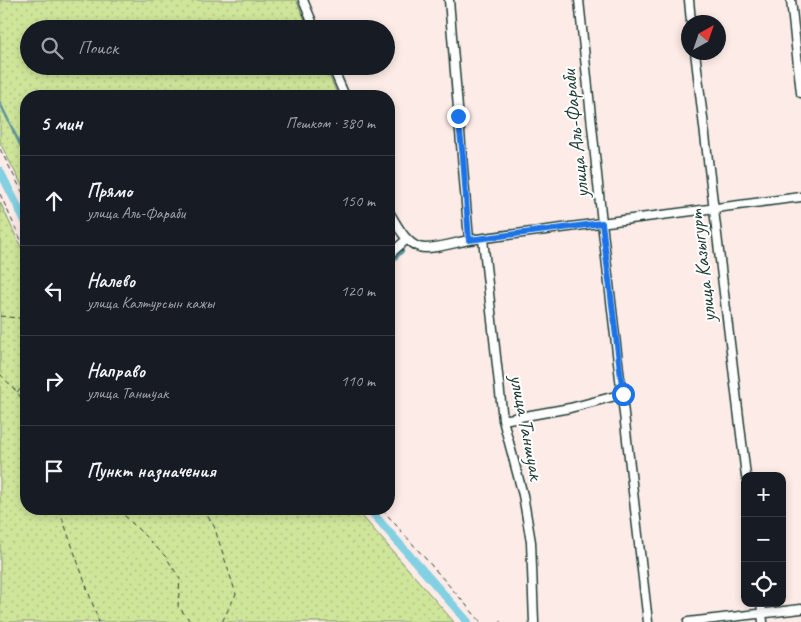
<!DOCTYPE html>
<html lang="ru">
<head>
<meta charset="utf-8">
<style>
  :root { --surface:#171b24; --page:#20242c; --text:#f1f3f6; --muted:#9ea1a6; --line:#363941 }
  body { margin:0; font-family:Caveat,sans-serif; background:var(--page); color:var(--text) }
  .controls { position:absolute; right:15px; bottom:15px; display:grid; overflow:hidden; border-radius:10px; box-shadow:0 2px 8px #0003 }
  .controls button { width:45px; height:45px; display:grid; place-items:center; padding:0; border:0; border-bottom:1px solid var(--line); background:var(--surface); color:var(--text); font:25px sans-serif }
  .compass { position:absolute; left:681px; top:15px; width:45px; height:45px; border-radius:50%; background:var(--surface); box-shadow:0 2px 8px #0003; rotate:40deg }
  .stop { position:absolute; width:15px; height:15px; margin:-11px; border:4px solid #1a73e8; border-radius:50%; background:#fff }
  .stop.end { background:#1a73e8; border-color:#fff; box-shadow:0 1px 5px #0008 }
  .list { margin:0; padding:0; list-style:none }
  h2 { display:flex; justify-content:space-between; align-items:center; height:65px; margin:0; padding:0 20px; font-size:21px }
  h2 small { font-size:16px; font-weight:400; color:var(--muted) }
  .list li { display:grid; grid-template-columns:32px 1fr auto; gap:15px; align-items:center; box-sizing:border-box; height:90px; padding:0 20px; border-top:1px solid var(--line) }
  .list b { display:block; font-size:19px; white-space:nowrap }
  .list p { margin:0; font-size:16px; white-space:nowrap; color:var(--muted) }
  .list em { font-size:16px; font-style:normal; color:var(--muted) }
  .icon { flex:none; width:28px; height:28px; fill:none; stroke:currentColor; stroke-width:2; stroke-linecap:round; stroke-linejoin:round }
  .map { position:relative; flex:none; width:801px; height:622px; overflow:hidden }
  .search { position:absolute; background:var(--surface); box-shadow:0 2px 8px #0003; left:20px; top:20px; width:375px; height:55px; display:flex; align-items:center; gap:12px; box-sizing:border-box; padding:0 18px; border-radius:28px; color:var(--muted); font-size:19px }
  .panel { position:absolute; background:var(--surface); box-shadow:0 2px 8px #0003; left:20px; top:90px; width:375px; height:425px; border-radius:20px }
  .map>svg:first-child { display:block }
</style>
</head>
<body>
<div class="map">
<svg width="801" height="622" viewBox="0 0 801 622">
  <defs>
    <pattern id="grass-dots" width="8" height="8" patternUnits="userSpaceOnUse" patternTransform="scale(1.25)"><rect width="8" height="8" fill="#cfe59a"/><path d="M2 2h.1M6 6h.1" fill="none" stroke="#b1c585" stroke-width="1.8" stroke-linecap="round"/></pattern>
  </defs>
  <rect width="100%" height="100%" fill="#fdebe7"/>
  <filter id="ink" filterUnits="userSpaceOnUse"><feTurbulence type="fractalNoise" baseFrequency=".02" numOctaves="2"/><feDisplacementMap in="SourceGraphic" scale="10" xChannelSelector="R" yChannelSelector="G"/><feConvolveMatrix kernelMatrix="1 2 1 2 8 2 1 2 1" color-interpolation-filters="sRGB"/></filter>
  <g filter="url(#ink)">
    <path fill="url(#grass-dots)" stroke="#779167" d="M0,0h296l13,29h-280v37h296l13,30h-312v97l-26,-50z
      M0,202l26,56v251h330l98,113h-454z"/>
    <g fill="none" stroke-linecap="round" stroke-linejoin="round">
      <path stroke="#5b959c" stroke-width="2.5" d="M0,103l26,54
        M389,265l14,-14"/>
      <path stroke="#83d0e2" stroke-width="8" d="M0,171l26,52
        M369,509l99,113"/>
      <defs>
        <path id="street" d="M303,0l12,29
          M449,0l20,240
          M579,0l23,223 46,399
          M689,0l2,22
          M791,0l10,93
          M695,52l51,424
          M332,66l13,30
          M389,212c7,11 16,31 30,35 11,4 38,-5 50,-7l332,-43
          M483,239l20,181 20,75 8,47 3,80
          M389,255l18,-16
          M503,420l67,-12 53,-14
          M761,603l2,19
          M688,622l113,-13"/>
      </defs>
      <use href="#street" stroke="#1f3d34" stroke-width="11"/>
      <path stroke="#1f3d34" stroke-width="1" stroke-dasharray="5 4" stroke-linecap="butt" d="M0,149l26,50
        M0,194l26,57
        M0,316l26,3
        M0,374l17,18 9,13
        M17,392l9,-7
        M59,509l40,113
        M118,509l48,48 14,22 -2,27 13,16
        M203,509l11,17 22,68 -14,28
        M382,509l99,113
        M500,622h1"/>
      <use href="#street" stroke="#fff" stroke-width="8"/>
    </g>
  </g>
  <g fill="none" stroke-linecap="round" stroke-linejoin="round" filter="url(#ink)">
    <path stroke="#1a73e8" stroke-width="6" d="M458,116l5,41 6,83 133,-17 21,171"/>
  </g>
  <g text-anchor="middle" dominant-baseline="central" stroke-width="4" stroke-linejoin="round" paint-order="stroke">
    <g font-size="21" fill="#1f3d34" stroke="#fff">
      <text transform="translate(575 134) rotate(-96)">улица Аль-Фараби</text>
      <text transform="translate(702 266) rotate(-97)">улица Казыгурт</text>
      <text transform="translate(527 427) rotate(79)">улица Таншуак</text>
    </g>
  </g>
</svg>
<div class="controls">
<button>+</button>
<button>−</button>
<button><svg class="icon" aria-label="locate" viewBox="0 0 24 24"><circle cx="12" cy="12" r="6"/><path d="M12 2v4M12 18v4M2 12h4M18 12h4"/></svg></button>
</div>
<svg class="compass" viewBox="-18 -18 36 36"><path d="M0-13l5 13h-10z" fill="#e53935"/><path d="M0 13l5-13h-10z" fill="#9ea1a6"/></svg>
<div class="stop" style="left:623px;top:394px"></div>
<div class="stop end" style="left:458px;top:116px"></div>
<div class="search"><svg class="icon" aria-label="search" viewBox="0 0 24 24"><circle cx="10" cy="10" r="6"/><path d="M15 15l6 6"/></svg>Поиск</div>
<section class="panel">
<h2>5 мин<small>Пешком · 380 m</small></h2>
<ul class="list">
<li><svg class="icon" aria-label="ahead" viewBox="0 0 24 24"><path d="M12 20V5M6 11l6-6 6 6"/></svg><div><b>Прямо</b><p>улица Аль-Фараби</p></div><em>150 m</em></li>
<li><svg class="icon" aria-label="left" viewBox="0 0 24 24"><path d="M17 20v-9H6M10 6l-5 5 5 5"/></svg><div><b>Налево</b><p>улица Калтурсын кажы</p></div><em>120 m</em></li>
<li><svg class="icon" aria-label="right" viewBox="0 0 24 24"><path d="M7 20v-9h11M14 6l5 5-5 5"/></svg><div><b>Направо</b><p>улица Таншуак</p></div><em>110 m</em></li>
<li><svg class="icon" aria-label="arrive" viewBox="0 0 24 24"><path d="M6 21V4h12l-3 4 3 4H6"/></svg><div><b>Пункт назначения</b></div></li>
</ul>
</section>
</div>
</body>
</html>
